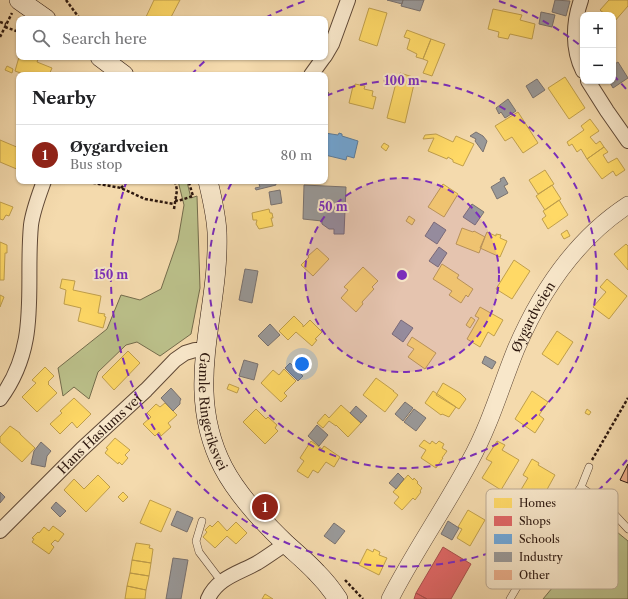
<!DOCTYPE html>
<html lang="en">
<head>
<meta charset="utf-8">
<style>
  :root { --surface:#fff; --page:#f6f6f6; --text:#202124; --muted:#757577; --line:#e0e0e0; --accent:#8f2418 }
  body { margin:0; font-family:"Libre Caslon Text",serif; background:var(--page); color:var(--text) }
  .controls { position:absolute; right:12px; top:12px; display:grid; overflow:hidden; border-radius:8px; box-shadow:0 1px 3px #0004 }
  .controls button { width:36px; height:36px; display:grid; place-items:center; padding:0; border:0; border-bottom:1px solid var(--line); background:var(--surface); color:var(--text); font:20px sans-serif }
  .you { position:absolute; left:302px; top:364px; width:14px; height:14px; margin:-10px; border:3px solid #fff; border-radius:50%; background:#1a73e8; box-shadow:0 0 0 6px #1a73e833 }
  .badge { display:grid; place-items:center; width:26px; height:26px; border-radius:50%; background:var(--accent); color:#fff; font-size:13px; font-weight:700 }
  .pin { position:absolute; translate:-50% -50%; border:2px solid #fff; box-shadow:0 1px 4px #0006 }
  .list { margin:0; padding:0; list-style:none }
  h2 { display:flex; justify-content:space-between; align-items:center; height:52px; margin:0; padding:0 16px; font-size:17px }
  h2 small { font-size:13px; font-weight:400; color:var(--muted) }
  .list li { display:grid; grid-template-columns:26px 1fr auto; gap:12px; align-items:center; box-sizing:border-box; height:60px; padding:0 16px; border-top:1px solid var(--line) }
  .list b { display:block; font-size:15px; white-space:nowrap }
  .list p { margin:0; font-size:13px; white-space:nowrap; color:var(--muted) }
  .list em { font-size:13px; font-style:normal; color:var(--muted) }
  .icon { flex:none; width:22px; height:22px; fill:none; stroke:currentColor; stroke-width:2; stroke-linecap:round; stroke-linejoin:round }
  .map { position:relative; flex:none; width:628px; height:599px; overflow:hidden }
  .search { position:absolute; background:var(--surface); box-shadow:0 1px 3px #0004; left:16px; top:16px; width:312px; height:44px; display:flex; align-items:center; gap:10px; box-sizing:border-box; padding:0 14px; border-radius:8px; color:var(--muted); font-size:15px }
  .panel { position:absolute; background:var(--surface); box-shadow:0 1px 3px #0004; left:16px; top:72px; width:312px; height:112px; border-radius:8px }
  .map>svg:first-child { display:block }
</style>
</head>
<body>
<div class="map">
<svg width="628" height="599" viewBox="0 0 628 599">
  <rect width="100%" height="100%" fill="#f4daad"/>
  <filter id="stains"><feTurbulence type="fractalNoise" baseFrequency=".005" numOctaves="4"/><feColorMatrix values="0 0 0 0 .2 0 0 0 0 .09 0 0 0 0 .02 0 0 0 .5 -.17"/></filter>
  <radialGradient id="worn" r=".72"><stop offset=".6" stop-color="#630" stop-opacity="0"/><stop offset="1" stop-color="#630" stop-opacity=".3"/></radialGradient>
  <path fill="#bbc08a" stroke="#746c4c" d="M178,181h11l-2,1 4,16 6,-2 3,92 -9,46 -31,22 -23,-14 -11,3 -28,27 -9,27 -15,-12 -11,9 -5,-28 49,-39 14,-34 19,5 21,-11 17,-49 6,-35z
    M606,523l22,18v58h-85z"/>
  <path fill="#ffd966" stroke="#c09f4c" d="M154,0h26l-10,19h-25z
    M609,0h19v6l-14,16 -1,-7h-7l-6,-5z
    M369,8l18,5 -10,33 -18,-6z
    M493,9l29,6 -2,5 15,4 -3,15 -22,-5 -2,5 -10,-2 1,-5 -11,-3z
    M407,30l24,9 -8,20 -7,-2 1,-3 -10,-5 3,-10 -6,-2z
    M431,39l14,5 -13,32 -9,-3 5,-12 -5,-2z
    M19,57h20l-2,5 15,6 -3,7h-23l-11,-4z
    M7,66l6,3 -1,4 -7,-3z
    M400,73l16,5 -1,4 -4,-1v2l3,1 -9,39 -18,-5 10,-39 1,1z
    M565,77l20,31 -16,11 -21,-31z
    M355,84l10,2 -1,3 9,2 -1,5 4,1 -3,12 -24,-6 4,-17h2z
    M518,112l20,31 -15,10 -11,-16 -7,4 -10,-15z
    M590,119l9,12 -9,6 6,7 4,-3 4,6 -17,12 -6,-10 -4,3 -5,-8 -3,2 -2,-4 17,-12 -3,-4z
    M436,134l17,8 3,-6 18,8 -11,22 -10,-4v-2l-5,-3 -1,2 -19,-8 6,-13 -11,1 2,-4z
    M0,140l19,8v22l-19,-8z
    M384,143l5,3 -3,5 -5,-4z
    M604,147l4,5 -5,3 5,8 9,-5 8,12 -9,6 -3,-5 -11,8 -15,-20z
    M545,170l9,14 -16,10 -9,-14z
    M443,184l15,10 -14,23 -16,-10z
    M552,185l9,14 -16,11 -9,-14z
    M559,200l9,15 -20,14 -6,-10 4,-3 -3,-5z
    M0,202l13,5 -4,9 -3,-1 -3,5 -3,-1z
    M269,209l1,4h2l1,5h-2l2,8 -14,3 -3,-5 1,-4h-4l-1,-7z
    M409,216l6,4 -3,5 -6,-4z
    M462,228l11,4 1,-1 11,6 -6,16 -23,-9z
    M567,230l3,6 -6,3 -3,-5z
    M487,232l9,4v-2l5,1 -1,3 7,3 -7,16 -20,-9z
    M0,242l7,3v8h-2l-1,27h-4z
    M626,244l2,2v24l-14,-16z
    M317,248l12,11 -16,17 -12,-11 8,-8 -1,-1z
    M514,260l16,11 -18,28 -16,-10z
    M442,264l17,11 -2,3 16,11 -5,8 -2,-2 -5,8 -12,-8 3,-4 -19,-12z
    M363,267l15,14 -6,6 2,2 -12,13 1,2 -7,8 -15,-14 7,-8 -4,-3z
    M62,279l13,2 -2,9 28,6 -3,17 7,1 -1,2 2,1 -3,11 -25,-7 3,-13 -17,-4 2,-14 -6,-2z
    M607,279l20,17 -18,23 -16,-12 13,-15 -6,-5z
    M0,295l4,2 -4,10z
    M480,307l23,13 -9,16 -6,-4 -8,15 -13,-8 12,-21 -4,-2z
    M294,316l9,9v2l7,-7 12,12 -7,7 2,1 -5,6 -16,-14 -8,8 -9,-9z
    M471,317l4,3 -5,8 -4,-3z
    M557,331l16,11 -15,23 -16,-11z
    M412,337l24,16 -11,16 -17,-12 6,-8 -7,-4z
    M128,351l12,12 -26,27 -12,-13z
    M45,367l9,9 -6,6 1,1 -1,1 9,9 -20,19 -15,-15 14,-14 -4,-3z
    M284,369l12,12 -12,12 3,3 -6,6 -20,-19 12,-13 6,5z
    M376,378l18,13h-1l5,4 -13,17 -22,-17z
    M443,383l17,10 6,6 -7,10 -23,-14z
    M229,384l10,4 -2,5 -10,-4z
    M433,391l23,16 -7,10 -7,-3 -1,1 -16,-12z
    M532,391l16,11 -9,13 5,4 -9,14 -20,-14z
    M74,398l17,16 -14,14 -5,-6 -12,12 -10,-10 12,-11 -2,-2z
    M165,403l12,12 -9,8 3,4 -10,9 -2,-4 -4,4 -12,-12 8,-7 -4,-4 9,-9 4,3z
    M341,405l20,18 -13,14 -12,-12v1l-7,-5 -6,7 -6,-5 8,-9 4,4z
    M256,409l10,10 2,-2 9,8 -2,3 3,3 -13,13 -22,-22z
    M587,409l4,3 -2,3 -4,-2z
    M10,426l10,7v1l15,14 -13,14 -22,-20v-5z
    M115,438l15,12 -5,5 3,3 -6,7 -3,-3 -1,2 -13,-11 3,-4 -2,-1z
    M424,440l6,4 2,-3 4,3 3,-3 5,3 -2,4 5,3 -5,7h1l-7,10 -15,-10 5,-8 -7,-4z
    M311,441l11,8 2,-3 16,11 -6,10 -8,-5 -8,11 -5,-3 -5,8 -11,-7 7,-10 -4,-3z
    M497,441l8,4 -3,5 17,10 -18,30 -19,-12 10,-16 -6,-3z
    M532,459l7,4 -1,2 17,10 -16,29 -2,-1 -8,13 -8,-4 8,-14 -10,-5 9,-15 -5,-3z
    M98,475l12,12 -24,25 -22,-22 10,-11 10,10z
    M408,475l5,5 1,-2 4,4 -1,1 5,5 -2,3 1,1 -6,8 -2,-2 -11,12 -8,-7 5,-6 -6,-5z
    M123,492l5,5 -5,5 -5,-5z
    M150,500l21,9 -10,23 -21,-9z
    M468,510l17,10 -15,26 -13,-8 5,-9 -4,-2z
    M218,521l9,10 9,-9 11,11 -11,11 -9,-8 -12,12 -12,-11 4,-5 -2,-2 5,-5 2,2z
    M53,526l11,8 -6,8 -3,-2 -4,4 3,3 -5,7 -17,-12 2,-3 -2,-1 6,-6 1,1 5,-6 5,4z
    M136,543l14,2 -1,3 4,1 -2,14 -19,-3z
    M367,549l6,3 1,-3 6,3 -1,3 8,3 -8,17 -20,-10z
    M132,560l19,3 -2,13 -19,-3z
    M130,573l19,3 -3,14 -19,-4z
    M127,586l19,4 -1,9h-20z
    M265,594l8,5h-11z"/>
  <path fill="#e06666" stroke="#aa4f4c" d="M443,547l28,17 -20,35h-24l-11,-6z
    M416,593l11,6h-13z"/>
  <path fill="#6fa8dc" stroke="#5b7d9e" d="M325,133l13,2 1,-2 3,1v2l16,5 -4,17 -7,-2 -1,4 -21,-5z"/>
  <path fill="#999" stroke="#797270" d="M387,0h16l-1,4z
    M403,0h21l-4,11 -19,-5z
    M555,0l15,1 -4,15 -14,-4z
    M541,12l14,3 -3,12 -13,-3z
    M618,62l10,16 -15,10 -4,-7h4v-16z
    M537,79l8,11 -12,8 -7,-12z
    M325,90l4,3 -4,5z
    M508,99l8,12 -11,7 -4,-6 -2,2 -3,-6z
    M476,132l7,4 4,5 -4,11 -8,-11 1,-2 -6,-3z
    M504,177l4,7 -4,2 4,7 -11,6 -6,-12 10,-6 -1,-2z
    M258,181h17l1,4 -20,5 -1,-2 5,-1z
    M304,185l42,2 -2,47h-10v-5h-5l-7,-5v-3l-19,-2z
    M280,190l2,13 -11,2 -2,-13z
    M472,204l12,8 -9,13 -12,-8z
    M434,222l12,8 -9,14 -12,-8z
    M439,247l8,6 -9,14 -9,-6z
    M245,269l13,2 -6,32 -13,-3z
    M401,320l12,8 -10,14 -11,-8z
    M270,324l10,11 -12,11 -10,-10z
    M485,356l11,6 -4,7 -10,-6z
    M244,360l14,4 -4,16 -15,-4z
    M290,363l13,13 -5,5 -13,-13z
    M171,388l10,11 -1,2v3l-7,7 -12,-13z
    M405,402l8,6 -10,13 -8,-7z
    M356,406l11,10 -6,7 -11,-10z
    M414,409l12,9 -10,13 -12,-9z
    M317,425l11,10 -9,11 -11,-10z
    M41,442l10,9 -4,5 -2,11 -14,-3 3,-13z
    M398,473l6,6 -8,10 -7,-6z
    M0,492l5,5 -5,6z
    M56,502l10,9 -6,6 -9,-9z
    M177,511l16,7 -6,14 -16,-7z
    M448,521l11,7 -7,12 -11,-6z
    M334,523l11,8 -10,13 -11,-8z
    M173,558l15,2 -7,39h-15z"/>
  <path fill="#ebae8a" stroke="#2d180f" d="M628,464v19l-8,-3z"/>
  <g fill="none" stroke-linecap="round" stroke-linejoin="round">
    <defs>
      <path id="service" d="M581,487l8,-20
        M202,521l-6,20 3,11 22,29
        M510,599l35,-59 36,-53 25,18 22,24"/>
      <g id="minor">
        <path d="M581,0c-8,23 -9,49 2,71"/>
        <path d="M325,56l7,-12 16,-44"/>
        <path d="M311,75l13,-18"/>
        <path d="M588,81l19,30 21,30"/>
        <path d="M0,399c41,-55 25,-111 31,-174 2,-15 8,-30 13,-44"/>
        <path id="s1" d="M0,531l82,-82 64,-59 29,-30 10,-7 10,-3h10"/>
        <path d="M208,599c9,-21 31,-26 49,-36 10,-6 19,-13 29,-19"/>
      </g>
      <g id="tertiary">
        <path id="s2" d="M390,599c24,-47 55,-91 80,-138 20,-36 31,-75 46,-112 24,-56 60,-110 112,-144"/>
      </g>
      <g id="secondary">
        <path d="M19,0l27,19"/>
        <path d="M100,57l24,18"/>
        <path id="s3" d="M208,181c4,17 8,33 9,51 3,82 -35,155 6,235 14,27 41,56 63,77 11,10 22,19 31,29 8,8 15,17 21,26"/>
      </g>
    </defs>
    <use href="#service" stroke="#5f4836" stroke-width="8"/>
    <use href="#minor" stroke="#5f4836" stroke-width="16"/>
    <use href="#tertiary" stroke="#5f4836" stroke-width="18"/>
    <use href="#secondary" stroke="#2d180f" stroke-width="20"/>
    <path stroke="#2d180f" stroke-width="2.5" stroke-dasharray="3 2" stroke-linecap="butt" d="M66,0l14,19
      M0,22l6,2
      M5,27l14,5
      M0,37l12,-24
      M83,181l38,7 24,11 29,5
      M121,188l7,-7
      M175,200l3,1 15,-5 -4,-13 1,-1
      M174,209l3,-19 -2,-9
      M592,460l36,-62
      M345,580l18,19"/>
    <use href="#service" stroke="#f8e7ca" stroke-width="7"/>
    <use href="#minor" stroke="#f8e7ca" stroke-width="14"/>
    <use href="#tertiary" stroke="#f8e7ca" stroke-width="17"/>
    <use href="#secondary" stroke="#f8e7ca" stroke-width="19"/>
  </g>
  <circle cx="402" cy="275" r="97" fill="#7b2cbf" fill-opacity=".12"/>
  <g fill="none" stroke="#7b2cbf" stroke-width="2" stroke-dasharray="7 5">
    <circle cx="402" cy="275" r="97"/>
    <path d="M326 96A194 194 0 1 1 232 182"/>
    <path d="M627 460A291 291 0 0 1 126 183M191 75A291 291 0 0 1 209 57M265 18A291 291 0 0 1 305 1M499 1A291 291 0 0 1 581 46M613 75A291 291 0 0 1 627 90"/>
  </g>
  <g text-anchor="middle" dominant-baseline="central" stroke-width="4" stroke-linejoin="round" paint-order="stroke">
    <g font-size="13" fill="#2d180f" stroke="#f8e7ca">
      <text stroke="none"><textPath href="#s2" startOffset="317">Øygardveien</textPath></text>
      <text stroke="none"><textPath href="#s3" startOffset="233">Gamle Ringeriksvei</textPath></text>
      <text stroke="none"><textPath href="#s1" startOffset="139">Hans Haslums vei</textPath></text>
    </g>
  </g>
  <rect x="486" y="489" width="132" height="100" rx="6" fill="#f8e7ca" stroke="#bba992" stroke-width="1"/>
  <rect x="494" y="498" width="18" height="10" fill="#ffd966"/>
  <rect x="494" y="516" width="18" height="10" fill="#e06666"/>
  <rect x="494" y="534" width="18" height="10" fill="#6fa8dc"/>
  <rect x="494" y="552" width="18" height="10" fill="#999"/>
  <rect x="494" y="570" width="18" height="10" fill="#ebae8a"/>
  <g font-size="11" fill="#2d180f">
    <text x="519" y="507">Homes</text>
    <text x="519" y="525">Shops</text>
    <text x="519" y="543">Schools</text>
    <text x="519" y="561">Industry</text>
    <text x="519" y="579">Other</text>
  </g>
  <circle cx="402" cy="275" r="6" fill="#7b2cbf" stroke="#f8e7ca" stroke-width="2"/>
  <g font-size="12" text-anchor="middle" font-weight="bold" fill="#7b2cbf" stroke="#f8e7ca" stroke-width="4" stroke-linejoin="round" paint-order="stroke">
    <text x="402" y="85">100 m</text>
    <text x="333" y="211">50 m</text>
    <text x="111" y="279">150 m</text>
  </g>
  <rect width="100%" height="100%" filter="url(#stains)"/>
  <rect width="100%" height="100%" fill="url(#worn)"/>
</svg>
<div class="controls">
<button>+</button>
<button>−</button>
</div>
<div class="you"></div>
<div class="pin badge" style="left:265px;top:507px">1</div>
<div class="search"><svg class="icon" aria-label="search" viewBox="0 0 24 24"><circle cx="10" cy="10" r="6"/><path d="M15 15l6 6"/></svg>Search here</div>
<section class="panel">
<h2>Nearby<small></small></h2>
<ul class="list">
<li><span class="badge">1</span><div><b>Øygardveien</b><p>Bus stop</p></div><em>80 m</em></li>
</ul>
</section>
</div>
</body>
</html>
